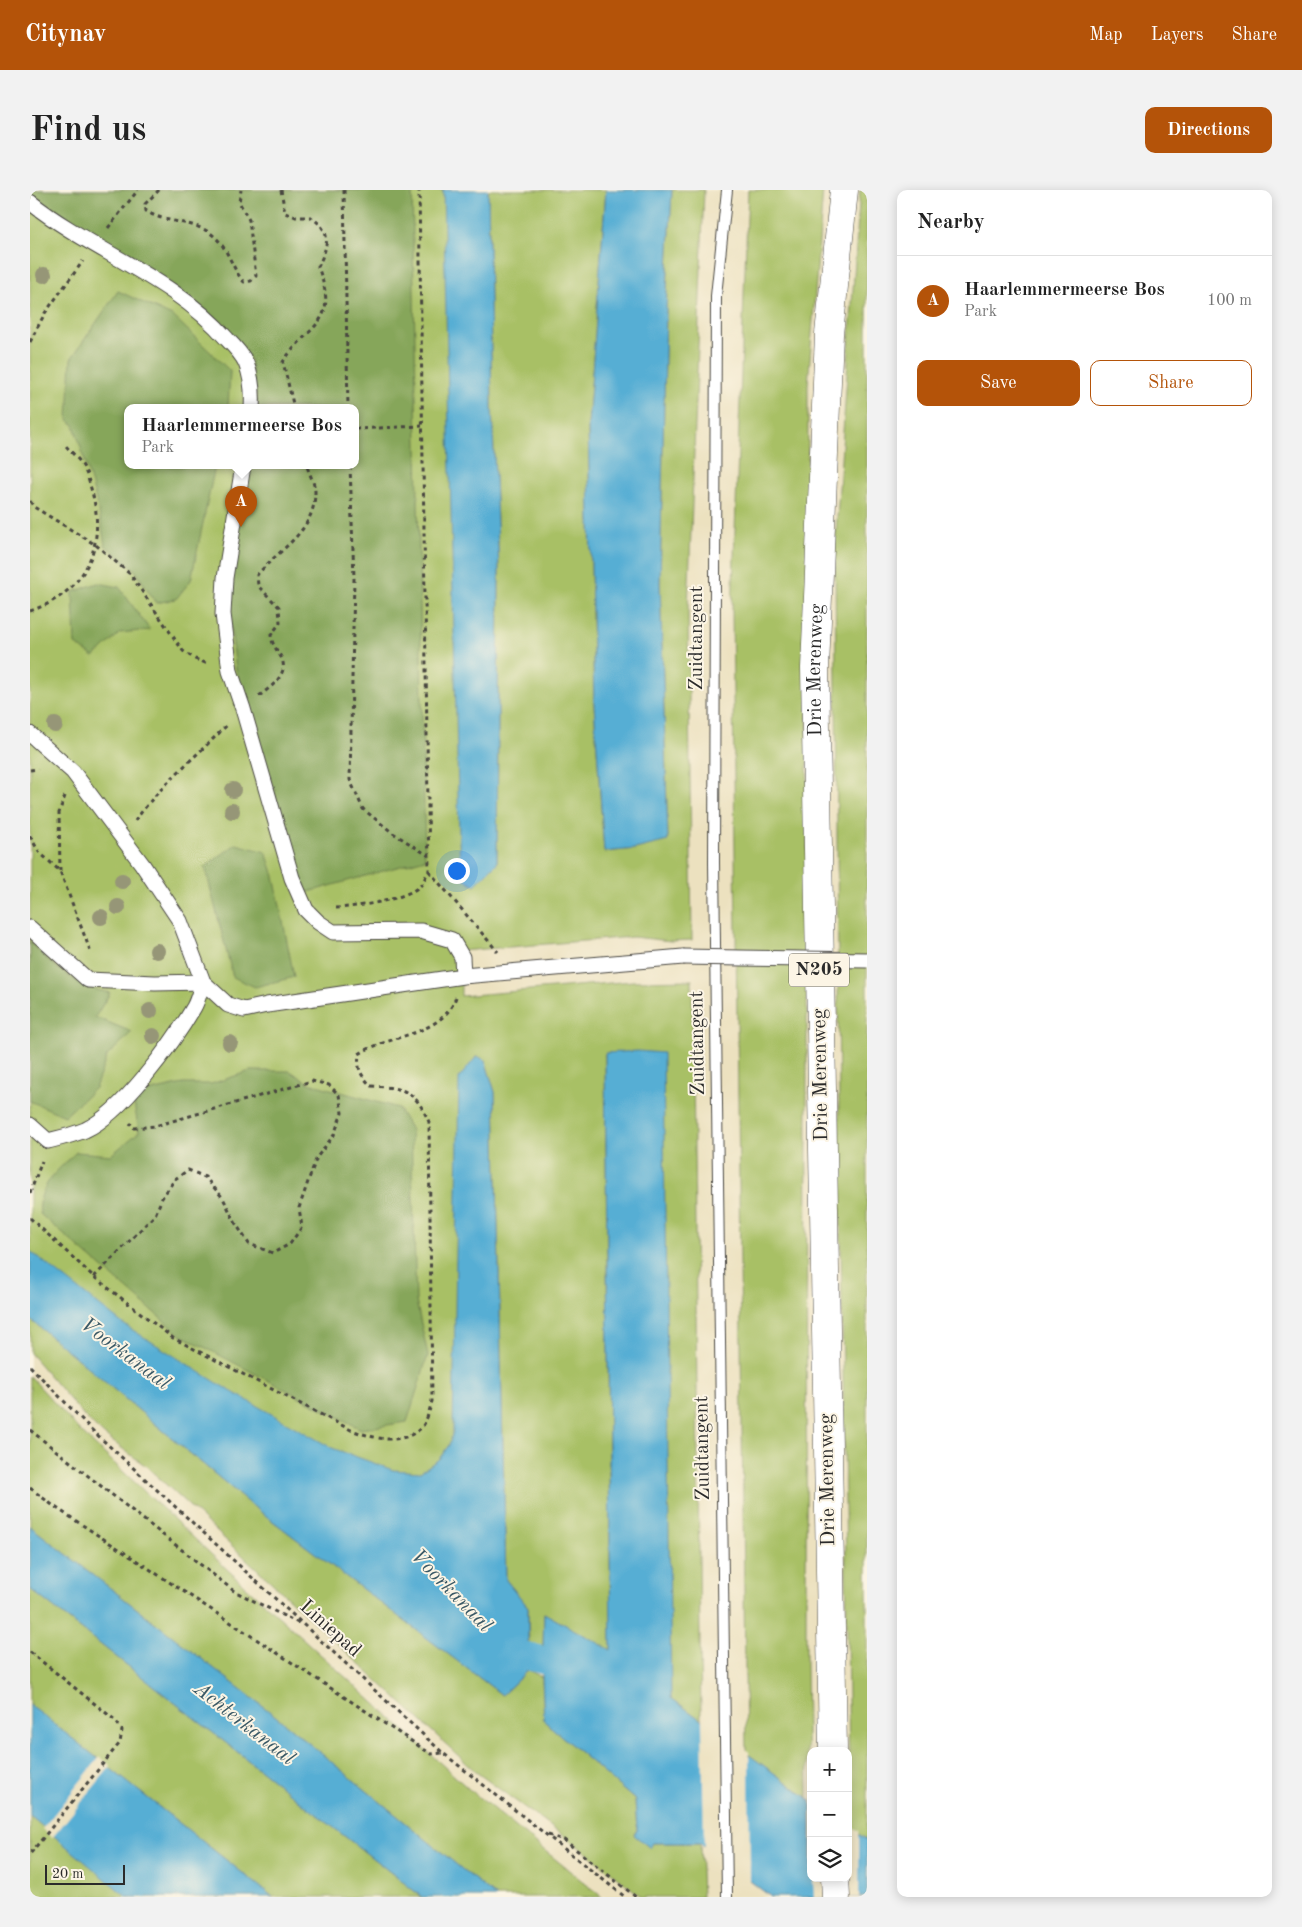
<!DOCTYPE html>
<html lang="en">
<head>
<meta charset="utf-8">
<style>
  :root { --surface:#fff; --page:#f2f2f2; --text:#222; --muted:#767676; --line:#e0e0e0; --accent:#b45309 }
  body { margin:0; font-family:"Old Standard TT",serif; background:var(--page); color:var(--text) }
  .controls { position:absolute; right:15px; bottom:15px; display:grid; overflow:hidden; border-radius:10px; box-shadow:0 2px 12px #0003 }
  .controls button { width:45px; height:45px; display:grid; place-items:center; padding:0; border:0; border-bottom:1px solid var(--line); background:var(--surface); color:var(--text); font:25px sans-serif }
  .scale { position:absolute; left:15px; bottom:12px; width:80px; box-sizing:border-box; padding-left:5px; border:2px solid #2b2b2b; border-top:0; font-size:14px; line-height:18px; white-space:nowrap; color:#2b2b2b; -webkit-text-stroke:4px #fcf5e5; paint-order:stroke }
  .you { position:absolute; left:426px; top:680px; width:18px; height:18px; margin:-12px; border:4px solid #fff; border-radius:50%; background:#1a73e8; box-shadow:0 0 0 8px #1a73e833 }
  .badge { display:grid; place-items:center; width:32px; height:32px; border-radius:50%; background:var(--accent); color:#fff; font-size:16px; font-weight:700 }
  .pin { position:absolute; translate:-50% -41px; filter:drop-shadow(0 1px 2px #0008) }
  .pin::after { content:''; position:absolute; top:26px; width:18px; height:15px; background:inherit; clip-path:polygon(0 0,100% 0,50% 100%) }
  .popup { position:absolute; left:94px; top:214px; width:235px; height:65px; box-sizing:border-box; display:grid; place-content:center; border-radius:10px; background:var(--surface); filter:drop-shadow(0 1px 4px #0005); font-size:16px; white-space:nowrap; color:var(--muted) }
  .popup b { font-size:19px; color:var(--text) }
  .popup::after { content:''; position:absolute; left:50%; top:100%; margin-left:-10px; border:10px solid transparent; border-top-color:var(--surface) }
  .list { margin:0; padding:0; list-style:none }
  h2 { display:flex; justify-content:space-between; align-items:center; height:65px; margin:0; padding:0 20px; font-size:21px }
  h2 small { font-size:16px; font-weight:400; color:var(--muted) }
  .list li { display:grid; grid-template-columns:32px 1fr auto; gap:15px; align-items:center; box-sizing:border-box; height:90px; padding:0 20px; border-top:1px solid var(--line) }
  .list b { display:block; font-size:19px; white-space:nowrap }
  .list p { margin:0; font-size:16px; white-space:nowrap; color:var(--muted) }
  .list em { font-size:16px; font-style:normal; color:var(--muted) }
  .actions { display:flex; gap:10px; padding:15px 20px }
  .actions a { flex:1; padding:11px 0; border:1px solid var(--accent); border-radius:10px; text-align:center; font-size:18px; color:var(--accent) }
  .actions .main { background:var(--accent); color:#fff }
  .icon { flex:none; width:28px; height:28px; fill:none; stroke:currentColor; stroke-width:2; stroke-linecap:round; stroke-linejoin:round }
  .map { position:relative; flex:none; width:837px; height:1707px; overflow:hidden; border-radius:10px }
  header { display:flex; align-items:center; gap:30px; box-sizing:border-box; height:70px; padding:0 25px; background:var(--accent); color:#fff }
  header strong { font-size:24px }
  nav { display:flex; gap:28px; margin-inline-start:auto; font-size:18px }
  .intro { display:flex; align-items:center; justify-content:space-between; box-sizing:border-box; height:120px; padding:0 30px }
  h1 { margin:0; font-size:35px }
  .button { padding:12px 22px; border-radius:10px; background:var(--accent); color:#fff; font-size:18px; font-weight:700 }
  main { display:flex; gap:30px; padding:0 30px }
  aside { flex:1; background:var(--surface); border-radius:10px; box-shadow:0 2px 12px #0003 }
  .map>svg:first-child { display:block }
</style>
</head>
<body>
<header>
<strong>Citynav</strong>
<nav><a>Map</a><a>Layers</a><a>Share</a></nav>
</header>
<div class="intro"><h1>Find us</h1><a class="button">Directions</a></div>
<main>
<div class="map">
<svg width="837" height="1707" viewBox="0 0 837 1707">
  <rect width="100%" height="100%" fill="#fcf5e5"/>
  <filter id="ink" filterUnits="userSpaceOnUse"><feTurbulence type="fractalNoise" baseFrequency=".02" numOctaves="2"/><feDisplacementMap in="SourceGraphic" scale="10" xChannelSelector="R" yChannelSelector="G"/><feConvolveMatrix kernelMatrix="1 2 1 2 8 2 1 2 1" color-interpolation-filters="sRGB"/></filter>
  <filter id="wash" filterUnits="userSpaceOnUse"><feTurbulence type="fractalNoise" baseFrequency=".0096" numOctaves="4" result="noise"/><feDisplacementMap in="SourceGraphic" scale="20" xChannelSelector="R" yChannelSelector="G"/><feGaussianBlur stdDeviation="1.12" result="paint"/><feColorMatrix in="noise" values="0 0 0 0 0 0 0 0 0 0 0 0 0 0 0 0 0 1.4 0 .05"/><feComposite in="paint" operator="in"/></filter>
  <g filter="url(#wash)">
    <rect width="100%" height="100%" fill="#ece1bf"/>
    <path fill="#a8c065" stroke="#6a7648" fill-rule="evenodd" d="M0,0h413l54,673 2,-293 -7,-163 -4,-217h118l-18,235 6,279 10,148 31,-3 33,-9 -8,-257 6,-273 6,-120h32l-16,419 4,331 -21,1 -38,-4 -172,14v45l172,-15 59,-1 9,740 -30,-22 -66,-644 6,597 -67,-38 -1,37 -14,-5 -1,-38 -22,-27 -11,-488 -10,-32 -18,452 -246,-93 -191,-142zM97,218h228v58h-228z
      M718,0h75l-15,195 -2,1280 2,133 -62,-45 -14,-1143z
      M830,0h7v1650l-17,-12 -11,-714 -4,-568z
      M0,1129l223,187 249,189 26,-25 14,7 2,44 91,79 2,30 -3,4 19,9h47l2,54h-60l-55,-44 -111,-81 -330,-306 -42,-31 -21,-20 -53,-62z
      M0,1186l50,55 165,155 225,204 132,107h-106l-218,-179 -248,-192z
      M0,1399l392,308h-149l-243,-192z
      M0,1626l101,81h-101z"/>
    <path fill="#86a65a" stroke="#586842" d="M0,0h382l13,669 -120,34 -69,-224 -7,-54 1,-37 18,-112h107v-58h-97l-8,-50 -220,-163z
      M88,101l56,26 56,54 -2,37h-101v58h88l-24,114 -15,19 -20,4 -21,-33 -30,-25c-6,-42 -19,-80 -31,-120l-6,-5 3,-61z
      M68,393l21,4 31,43 -30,3 -26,24 -19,-13 -2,-52z
      M206,654l30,8 8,24 20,101 -39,10 -22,-10 -28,-110z
      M0,752c26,27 44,43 80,51l-15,24 37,15 -25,24 -12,32 -30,28 -35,-15z
      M220,881h40l19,12 89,25 13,22 5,171 12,54 -21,67 -46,7 -182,-95 -139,-120c-3,-28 17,-43 36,-62l35,3 28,-23 -6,-34 5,-4 45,-10h28z"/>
    <path fill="#57aed4" stroke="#416c80" d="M413,0h45l4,217 7,163 -2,293 -22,22 -15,-9z
      M576,0h66l-6,120 -6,273 8,258 -33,8 -31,3 -10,-148 -6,-279z
      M608,861l25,2 8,645 140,102v78h37v-51l19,13v57h-96l-71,-54h-47l-3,5 -16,-13 3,-5 -2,-30 -91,-79 -2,-44 2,-64 67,37 -6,-597z
      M447,866l8,4 10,32 11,488 22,27v63l-26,25 -249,-189 -223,-187v-68l93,73 104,65 105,59 61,22 27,2 19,-13 10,-14 4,-14 6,-353z
      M0,1336l248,192 218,179h-74l-392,-308z
      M0,1515l243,192h-146l-97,-81z"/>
    <path fill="#ece1bf" d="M672,1528l47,34 1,132 -46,-34z
      M70,1567l11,9 -59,72 -10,-9z
      M818,1634l11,7v66h-45l-1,-19h35z"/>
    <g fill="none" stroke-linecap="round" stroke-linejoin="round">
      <path stroke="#57aed4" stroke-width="28" d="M467,1449l11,12 46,12 18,18"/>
    </g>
  </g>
  <g filter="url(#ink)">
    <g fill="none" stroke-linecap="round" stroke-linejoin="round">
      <defs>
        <path id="service" d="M697,1707l-13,-1034 2,-567 11,-106"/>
        <path id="pedestrian" d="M0,12c63,50 144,76 197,137 7,7 15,15 19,24 6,15 7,30 6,45
          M213,276l-18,112 -2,36 7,57 13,38 49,169 14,32 12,12 15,10 88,-1 31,9 10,17 1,19
          M0,544l43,38 69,92 38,57 23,61 25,23 16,5 23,-5 196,-29 220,-19
          M0,738l58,52 67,3 48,-1
          M0,935l18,16c12,-3 25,-6 37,-11 37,-17 88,-87 109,-123 4,-7 6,-17 9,-25"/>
        <g id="trunk">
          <path id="s1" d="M803,1561l-18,-1083 14,-334 15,-144"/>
          <path d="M805,1688l1,19"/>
        </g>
      </defs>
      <use href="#service" stroke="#484641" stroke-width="12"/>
      <use href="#pedestrian" stroke="#484641" stroke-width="17"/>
      <use href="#trunk" stroke="#484641" stroke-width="29"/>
      <path stroke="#484641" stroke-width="3" stroke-dasharray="4 4" stroke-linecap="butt" d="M129,0l-14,14 1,7c21,14 50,8 69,26 14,13 17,32 29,45l7,-1 5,-5 -7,-56 -10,-18 2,-12
        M251,0l4,23 11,4h15c22,16 17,28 7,50 22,58 -7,54 -35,95l11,46
        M314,0l4,218
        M78,38l30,-38
        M0,152l15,-29 38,-52
        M325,239l67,-3
        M320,276l4,112 -4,202 13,29 30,24 36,23
        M0,311l4,6 62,38 34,29 53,77 12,8 13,5
        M0,421c55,-18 77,-64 62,-119 -2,-7 -4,-15 -7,-22 -4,-9 -13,-17 -19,-24
        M229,506c12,-9 31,-22 22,-39 -5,-9 -9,-12 -10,-22l9,-12 -1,-16 -21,-21 -1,-11c23,-27 58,-43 58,-83 0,-9 -6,-18 -8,-26
        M0,580l8,-1
        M105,631c25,-36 61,-64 92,-96
        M0,646l9,16 21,19 31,82
        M30,681l-1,-58 6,-17
        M399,681l69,81
        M306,718c21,-1 70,-8 85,-23 3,-4 5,-10 8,-14l-10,-681
        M0,1003l12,-32
        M0,1028l64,59 79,61 178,92c23,8 51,17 71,-3 5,-6 8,-19 10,-26l-3,-279c-14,-32 -24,-34 -58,-36 -10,-11 -14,-16 -12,-32 31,-20 84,-18 97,-57
        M64,1087l61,-62 7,-17 13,-19 13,-9 17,7 18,21 13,26 13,20 24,9 17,-9 12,-17 -3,-19 12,-35 6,-16 17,-22 8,-22 -3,-18 -10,-10 -17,-4 -157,45 -21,2 -4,-5
        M0,1176l63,65 350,322 182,144
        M0,1240l204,161 66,33
        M0,1298l25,19 376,247 12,-1
        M0,1462l85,68 7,10 -2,13 -6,7 -84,104
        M518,1645l16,5 72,57"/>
      <use href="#service" stroke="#fff" stroke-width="10"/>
      <use href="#pedestrian" stroke="#fff" stroke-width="15"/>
      <use href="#trunk" stroke="#fff" stroke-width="28"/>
      <defs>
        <path id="pedestrian-bridge" d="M653,767l184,3"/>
      </defs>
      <use href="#pedestrian-bridge" stroke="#484641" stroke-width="17" stroke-linecap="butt"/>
      <use href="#pedestrian-bridge" stroke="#fff" stroke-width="15"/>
    </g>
    <g fill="#969677">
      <circle cx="14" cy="85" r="8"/>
      <circle cx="25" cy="535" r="8"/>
      <circle cx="203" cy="600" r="8"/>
      <circle cx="202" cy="621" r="8"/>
      <circle cx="92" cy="691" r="8"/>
      <circle cx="88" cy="717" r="8"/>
      <circle cx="71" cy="727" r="8"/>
      <circle cx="127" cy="761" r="8"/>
      <circle cx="120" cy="821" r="8"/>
      <circle cx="123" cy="846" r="8"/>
      <circle cx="200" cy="853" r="8"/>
    </g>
  </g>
  <g text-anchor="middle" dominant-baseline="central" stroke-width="4" stroke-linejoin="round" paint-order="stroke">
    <rect fill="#fcf5e5" stroke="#6a6863" stroke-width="1" x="759" y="763.5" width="60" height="33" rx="4"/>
    <g font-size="19" font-weight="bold" fill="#2b2b2b">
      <text x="789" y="780">N205</text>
    </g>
    <g font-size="20" fill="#2b2b2b" stroke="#fcf5e5">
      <text transform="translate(667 448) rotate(-90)">Zuidtangent</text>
      <text stroke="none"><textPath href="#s1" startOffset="1081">Drie Merenweg</textPath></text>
      <text transform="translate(668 853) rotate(-91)">Zuidtangent</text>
      <text transform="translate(791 885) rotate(-91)">Drie Merenweg</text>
      <text transform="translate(673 1258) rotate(-91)">Zuidtangent</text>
      <text transform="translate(798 1290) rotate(-91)">Drie Merenweg</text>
      <text transform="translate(300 1439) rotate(42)">Liniepad</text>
    </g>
    <g font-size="21" font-style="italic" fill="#3a5966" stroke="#fcf5e5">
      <text transform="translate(95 1164) rotate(37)">Voorkanaal</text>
      <text transform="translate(421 1401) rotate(46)">Voorkanaal</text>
      <text transform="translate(214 1534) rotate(38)">Achterkanaal</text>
    </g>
  </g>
</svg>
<div class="controls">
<button>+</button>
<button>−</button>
<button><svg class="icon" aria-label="layers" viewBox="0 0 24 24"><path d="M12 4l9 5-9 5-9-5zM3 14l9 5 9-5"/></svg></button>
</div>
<div class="scale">20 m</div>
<div class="you"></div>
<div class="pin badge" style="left:211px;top:337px">A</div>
<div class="popup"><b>Haarlemmermeerse Bos</b>Park</div>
</div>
<aside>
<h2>Nearby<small></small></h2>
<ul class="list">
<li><span class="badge">A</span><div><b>Haarlemmermeerse Bos</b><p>Park</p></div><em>100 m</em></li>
</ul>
<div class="actions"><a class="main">Save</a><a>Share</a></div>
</aside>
</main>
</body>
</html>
